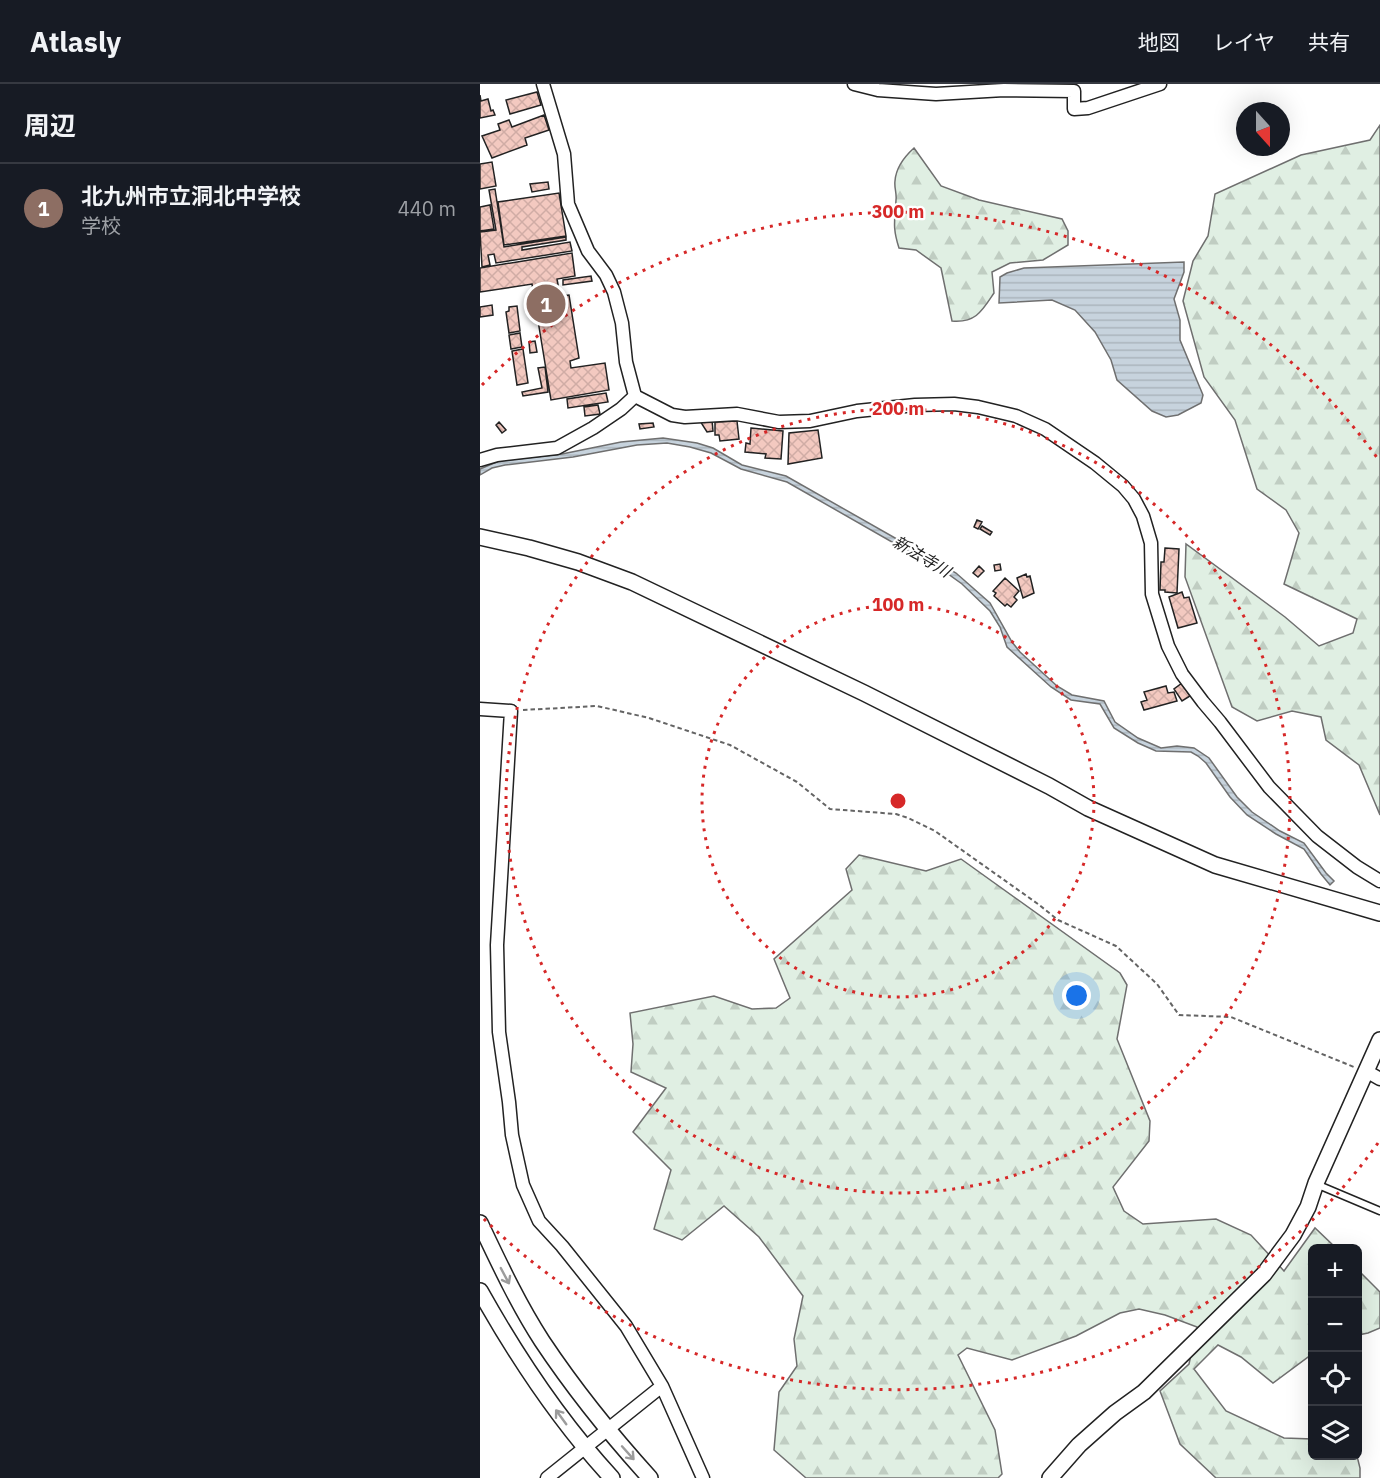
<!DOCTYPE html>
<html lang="ja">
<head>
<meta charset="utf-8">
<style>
  :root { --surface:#171b24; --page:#242831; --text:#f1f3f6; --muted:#9ea1a6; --line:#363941; --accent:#2563eb }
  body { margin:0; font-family:"IBM Plex Sans","Noto Sans JP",sans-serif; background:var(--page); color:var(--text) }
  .controls { position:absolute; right:18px; bottom:18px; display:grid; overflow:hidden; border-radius:9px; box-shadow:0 6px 24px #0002 }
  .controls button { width:54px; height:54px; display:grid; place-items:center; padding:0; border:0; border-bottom:2px solid var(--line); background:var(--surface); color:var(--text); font:30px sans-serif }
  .compass { position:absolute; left:756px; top:18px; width:54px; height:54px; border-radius:50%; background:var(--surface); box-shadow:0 6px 24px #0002; rotate:159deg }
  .you { position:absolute; left:597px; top:912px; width:21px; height:21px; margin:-15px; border:4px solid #fff; border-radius:50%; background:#1a73e8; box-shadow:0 0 0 9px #1a73e833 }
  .badge { display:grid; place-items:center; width:39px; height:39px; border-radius:50%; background:var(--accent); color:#fff; font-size:20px; font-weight:700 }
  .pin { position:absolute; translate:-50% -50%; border:3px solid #fff; box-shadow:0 2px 6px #0006 }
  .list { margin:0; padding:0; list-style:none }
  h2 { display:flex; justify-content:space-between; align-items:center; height:78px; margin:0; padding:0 24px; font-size:26px }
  h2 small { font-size:20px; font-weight:400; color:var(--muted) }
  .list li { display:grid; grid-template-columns:39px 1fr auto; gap:18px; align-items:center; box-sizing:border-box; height:90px; padding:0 24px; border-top:2px solid var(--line) }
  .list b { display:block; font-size:22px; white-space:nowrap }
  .list p { margin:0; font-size:20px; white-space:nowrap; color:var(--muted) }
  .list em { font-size:20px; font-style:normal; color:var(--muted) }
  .icon { flex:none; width:33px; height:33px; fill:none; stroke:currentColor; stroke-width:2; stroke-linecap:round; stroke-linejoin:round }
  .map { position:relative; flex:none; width:900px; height:1394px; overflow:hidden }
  header { display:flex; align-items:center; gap:36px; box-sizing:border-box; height:84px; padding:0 30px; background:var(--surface); border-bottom:2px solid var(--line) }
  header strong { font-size:28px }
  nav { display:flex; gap:33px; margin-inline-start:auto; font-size:21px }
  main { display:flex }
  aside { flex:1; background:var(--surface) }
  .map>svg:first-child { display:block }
</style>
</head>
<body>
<header>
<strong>Atlasly</strong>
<nav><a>地図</a><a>レイヤ</a><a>共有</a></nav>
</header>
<main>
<aside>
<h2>周辺<small></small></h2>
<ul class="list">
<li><span class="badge" style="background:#8d6e63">1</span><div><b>北九州市立洞北中学校</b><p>学校</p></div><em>440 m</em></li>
</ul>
</aside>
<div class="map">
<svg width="900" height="1394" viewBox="0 0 900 1394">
  <defs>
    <pattern id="forest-firs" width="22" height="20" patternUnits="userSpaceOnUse" patternTransform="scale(1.5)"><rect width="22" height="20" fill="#e0efe3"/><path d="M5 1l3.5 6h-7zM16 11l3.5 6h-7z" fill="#c0cdc2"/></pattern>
    <pattern id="water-rules" width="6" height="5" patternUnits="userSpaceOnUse" patternTransform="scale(1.5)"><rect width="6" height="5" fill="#c7d3dd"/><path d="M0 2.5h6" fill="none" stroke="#abb5bd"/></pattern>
    <pattern id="building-cross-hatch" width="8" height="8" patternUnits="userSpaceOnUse" patternTransform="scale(1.5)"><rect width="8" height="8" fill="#f3c9c0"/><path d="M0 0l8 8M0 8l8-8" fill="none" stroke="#d0aca5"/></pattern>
  </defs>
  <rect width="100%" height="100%" fill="#fff"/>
  <path fill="url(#forest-firs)" stroke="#6f6f6f" stroke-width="1.5" d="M900,41v690l-21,-50 -33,-25 -5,-23 -29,-6 -35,10 -25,-14 -47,-130 1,-33 99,73 34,29 34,-13 4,-14 -73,-35 15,-51 -13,-23 -29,-21 -22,-69 -31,-43 -21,-76 10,-40 15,-25 7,-42 86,-39 69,-15z
    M434,64l27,38 38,14 83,19 6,12v14l-25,15 -33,3 -18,9 2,21c-12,18 -18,30 -42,28l-11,-53 -25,-18 -17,-2c-7,-22 -4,-27 -3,-48 1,-6 -2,-13 -1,-19 1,-14 9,-24 19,-33z
    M379,771l67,16 35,-12 159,114 7,12 -10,54 33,82 -1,20 -36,46 11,24 19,13 73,-5 35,16 33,36 31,-43 21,20h-24v106l-39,29 -32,-26 -23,-12 -24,24 32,42 58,27 28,1v17h45l3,12v10h-144l-36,-34 -20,-53 29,-27 8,-37 -32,-12 -26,-6 -19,4 -44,23 -64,24 -45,-12 -9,7 37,75 7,44 -4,4h-192l-32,-28 5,-58 18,-26 -3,-27 9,-43 -44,-59 -35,-31 -42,34 -28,-11 17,-59 -38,-38 33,-44 -35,-16 2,-28 -3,-31 84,-17 38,13 24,-1 14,-10 -16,-39 78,-69 -6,-21z
    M878,1186l22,22v36l-12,5 -10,2z"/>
  <path fill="url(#water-rules)" stroke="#6f6f6f" stroke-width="1.5" d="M704,178v10l-10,27 6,21v20l23,55 -2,8 -23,12 -12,2 -14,-6 -35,-31 -6,-20 -16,-28 -20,-22 -23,-10 -53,3 1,-26 7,-4 17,-5z
    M183,354l34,5 16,5 29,17 44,11 146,83 24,14 34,30 22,39 8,10 37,34 15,9 32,6 11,21 23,16 23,10 16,-2 17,2 15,10 28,39 15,15 28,19 24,12 22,30 8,8 -4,4 -9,-11 -17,-25 -28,-15 -29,-19 -17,-18 -24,-34 -8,-7 -7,-4 -35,-1 -18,-8 -24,-15 -14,-24 -29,-4 -20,-13 -44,-40 -7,-20 -10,-16 -28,-27 -14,-10 -161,-92 -46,-13 -30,-16 -21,-6 -23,-4 -30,2 -64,12 -68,8 -13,3 -12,7v-6l19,-8 63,-7 59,-12z"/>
  <path fill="url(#building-cross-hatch)" stroke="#222" stroke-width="1.5" d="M57,8l4,13 -31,9 -4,-14z
    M0,11l1,6 7,-2 3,12 2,-1 2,5 -15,3z
    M64,31l5,15 -24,8 2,7 -35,13 -10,-22 18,-6 -2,-6 11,-4 3,7z
    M12,78l4,24 -16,3v-25z
    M68,98l1,7 -17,3 -2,-8z
    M15,105l9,58 62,-10v3l-44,7v3l48,-8 2,9 -76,12 -2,-9 -6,1 2,10 -8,2 -2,-35 16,-2 -7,-40z
    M79,109l7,43 -62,9 -6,-43z
    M10,121l4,24 -14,2v-24z
    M92,169l3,23 -18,3 3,17 9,-1 10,63 -9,3 1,7 34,-5 4,27 -58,10 -19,-116 -52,8v-24z
    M111,192l1,5 -29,4v-5z
    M12,221l1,10 -13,2v-10z
    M37,222l3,25 -11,2 -3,-21 3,-1v-4z
    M40,249l2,14 -11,2 -2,-14z
    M55,257l2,11 -7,1 -1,-11z
    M43,265l5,34 -11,2 -5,-34z
    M65,283l3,25 -25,4 -1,-4 20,-4 -4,-20z
    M126,309l2,9 -40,6 -1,-9z
    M118,321l2,9 -15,2 -1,-9z
    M232,336l1,11 -6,1 -7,-11z
    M257,337l2,18 -19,2 -1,-6h-4v-13z
    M19,338l7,8 -4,3 -6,-8z
    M173,339l1,4 -14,2 -1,-5z
    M271,344l32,3 -2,28 -16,-1 1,-4 -21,-2 1,-9 4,1z
    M338,346l4,28 -34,6 1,-31z
    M497,436l5,2 -4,7 -4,-2z
    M502,442l10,6 -2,3 -10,-6z
    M685,464l14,1 -2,44 -12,-1v-2h-5l1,-28h3z
    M520,480l1,6 -6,1 -1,-6z
    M499,482l5,5 -6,6 -5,-4z
    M546,490l1,3 3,-1 4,17 -11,5 -6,-20z
    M525,494l14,13 -5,6 3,3 -6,7 -4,-3 -2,2 -11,-10 2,-3 -3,-2z
    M702,508l2,6 5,-1 8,26 -19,5 -9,-31z
    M702,599l8,13 -8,5 -8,-12z
    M686,602l2,7 6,-1 3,9 -33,9 -3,-8 6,-2 -3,-8z"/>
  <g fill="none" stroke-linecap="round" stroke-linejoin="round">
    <defs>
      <path id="service" d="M836,1100l64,27"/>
      <path id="minor" d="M63,0l21,70 4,50 20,47 18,24 8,17 8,31 4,39 9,34 37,19 13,2 52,-3 42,8 31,-1 47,-10 58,-6 39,-1 24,3 38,9 29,13 50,34 28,23 11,13 9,17 8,27 1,51 16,52 14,28 21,28 17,20 49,65 48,49 40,31 23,14
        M374,0l24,6 58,4 68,-4 70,1v18l14,-1 72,-24
        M0,376l17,-5 60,-7 36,-20 28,-19 14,-13
        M0,625l31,2 -14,234 2,87 10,70 3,33 11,50 16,36 23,25 64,80 36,60 41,92
        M886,987l14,8
        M67,1394l115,-92"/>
      <path id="tertiary" d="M0,453l49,11 49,14 54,20 232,111 185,93 39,22 127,57 165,48
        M0,1139c19,40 38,81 62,118 32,48 69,94 108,137
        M0,1207c37,66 80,131 132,187
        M570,1394l29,-33 36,-32 29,-21 120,-118 29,-39 15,-28 8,-24 64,-143"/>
    </defs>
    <use href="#service" stroke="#222" stroke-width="9"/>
    <use href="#minor" stroke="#222" stroke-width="15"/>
    <use href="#tertiary" stroke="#222" stroke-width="18"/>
    <path stroke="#646464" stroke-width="2" stroke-dasharray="4.5 3" stroke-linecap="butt" d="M43,626l74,-4 52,12 81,27 67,37 33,27 66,5 12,4 27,13 103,73 20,16 58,26 41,38 22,31 52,2 123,50"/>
    <use href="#service" stroke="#fff" stroke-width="6"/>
    <use href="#minor" stroke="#fff" stroke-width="12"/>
    <use href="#tertiary" stroke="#fff" stroke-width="15"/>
  </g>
  <defs><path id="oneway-shaft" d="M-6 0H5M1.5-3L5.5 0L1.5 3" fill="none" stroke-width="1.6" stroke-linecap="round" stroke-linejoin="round" transform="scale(1.5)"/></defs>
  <g stroke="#9c9c9c">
    <use href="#oneway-shaft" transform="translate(25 1192) rotate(62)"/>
    <use href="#oneway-shaft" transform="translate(81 1333) rotate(-126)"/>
    <use href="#oneway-shaft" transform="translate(148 1369) rotate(48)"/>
  </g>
  <g fill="none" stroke="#d62828" stroke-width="3" stroke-dasharray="3 6">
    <circle cx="418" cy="717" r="196"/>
    <circle cx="418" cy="717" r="392"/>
    <path d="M898 1059A589 589 0 0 1 2 1133M2 301A589 589 0 0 1 898 375"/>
  </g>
  <g text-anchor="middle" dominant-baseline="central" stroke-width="4.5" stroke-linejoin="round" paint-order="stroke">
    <g font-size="16" font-style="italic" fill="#222" stroke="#fff">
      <text transform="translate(442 472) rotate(31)">新法寺川</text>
    </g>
  </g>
  <circle cx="418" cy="717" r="9" fill="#d62828" stroke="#fff" stroke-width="3"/>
  <g font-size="18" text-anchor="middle" font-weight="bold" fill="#d62828" stroke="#fff" stroke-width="4.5" stroke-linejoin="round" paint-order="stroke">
    <text x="418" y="134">300 m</text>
    <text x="418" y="331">200 m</text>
    <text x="418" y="527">100 m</text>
  </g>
</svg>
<div class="controls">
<button>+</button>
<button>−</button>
<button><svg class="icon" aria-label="locate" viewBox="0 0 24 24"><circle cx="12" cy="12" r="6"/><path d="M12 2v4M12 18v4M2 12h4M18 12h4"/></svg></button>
<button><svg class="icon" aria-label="layers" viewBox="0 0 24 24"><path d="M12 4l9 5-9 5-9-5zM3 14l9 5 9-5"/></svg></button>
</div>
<svg class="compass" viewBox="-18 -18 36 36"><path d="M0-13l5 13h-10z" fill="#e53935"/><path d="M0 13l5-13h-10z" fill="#9ea1a6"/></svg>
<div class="you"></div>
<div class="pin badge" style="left:66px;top:220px;background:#8d6e63">1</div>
</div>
</main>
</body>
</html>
